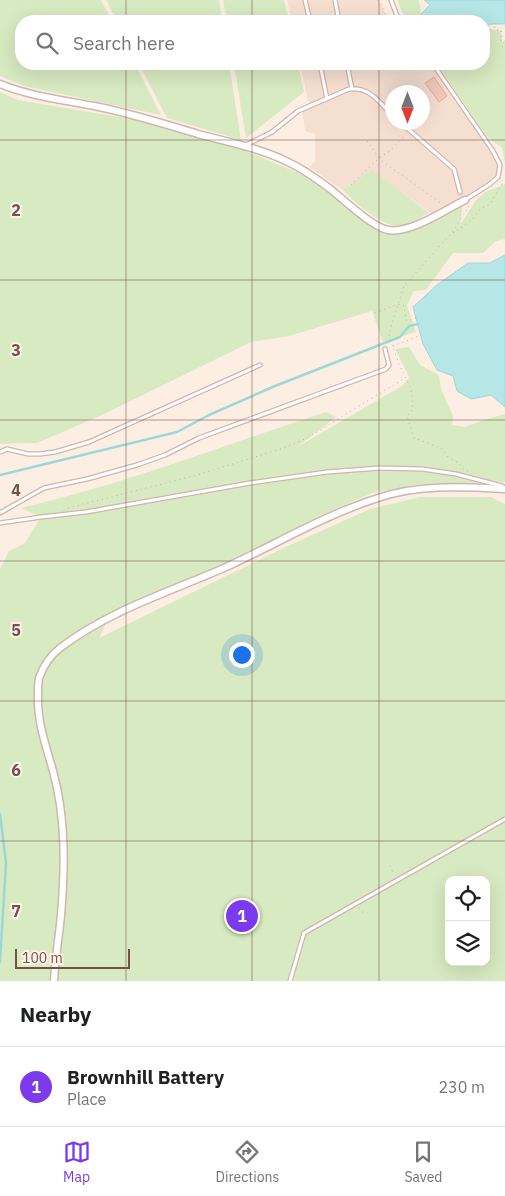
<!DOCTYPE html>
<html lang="en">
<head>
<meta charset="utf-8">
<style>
  :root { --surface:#fff; --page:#f6f6f6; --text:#202124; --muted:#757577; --line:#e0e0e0; --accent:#7c3aed }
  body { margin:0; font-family:"IBM Plex Sans",sans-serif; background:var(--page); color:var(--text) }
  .controls { position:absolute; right:15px; bottom:15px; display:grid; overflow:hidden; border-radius:10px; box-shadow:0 5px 20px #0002 }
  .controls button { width:45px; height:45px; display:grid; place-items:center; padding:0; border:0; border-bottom:1px solid var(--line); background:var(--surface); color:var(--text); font:25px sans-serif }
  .compass { position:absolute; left:385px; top:85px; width:45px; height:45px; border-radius:50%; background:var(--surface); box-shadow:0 5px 20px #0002; rotate:180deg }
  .scale { position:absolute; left:15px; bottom:12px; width:115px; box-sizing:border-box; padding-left:5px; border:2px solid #755148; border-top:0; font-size:14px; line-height:18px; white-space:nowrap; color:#755148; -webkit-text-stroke:4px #fff3e9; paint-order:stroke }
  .you { position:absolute; left:241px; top:654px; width:18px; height:18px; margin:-12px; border:4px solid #fff; border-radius:50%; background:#1a73e8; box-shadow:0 0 0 8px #1a73e833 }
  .badge { display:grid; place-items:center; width:32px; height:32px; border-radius:50%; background:var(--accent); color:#fff; font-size:16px; font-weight:700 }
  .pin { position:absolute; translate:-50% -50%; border:2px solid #fff; box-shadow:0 1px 5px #0006 }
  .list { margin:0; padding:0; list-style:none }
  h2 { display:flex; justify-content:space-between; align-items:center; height:65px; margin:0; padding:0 20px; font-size:21px }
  h2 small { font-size:16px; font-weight:400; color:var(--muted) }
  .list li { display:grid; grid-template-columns:32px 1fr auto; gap:15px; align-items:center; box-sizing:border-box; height:80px; padding:0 20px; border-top:1px solid var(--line) }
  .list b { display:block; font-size:19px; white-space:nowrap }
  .list p { margin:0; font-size:16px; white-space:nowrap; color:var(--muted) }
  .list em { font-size:16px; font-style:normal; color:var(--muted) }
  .icon { flex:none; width:28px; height:28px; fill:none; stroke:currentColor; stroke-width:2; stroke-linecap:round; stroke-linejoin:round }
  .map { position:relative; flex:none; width:505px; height:981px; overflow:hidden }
  .search { position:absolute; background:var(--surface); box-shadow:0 5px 20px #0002; left:15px; right:15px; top:15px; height:55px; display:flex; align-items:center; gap:12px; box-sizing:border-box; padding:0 18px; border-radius:20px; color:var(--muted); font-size:19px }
  .sheet { height:145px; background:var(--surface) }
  nav { display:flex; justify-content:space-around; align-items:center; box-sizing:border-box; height:70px; border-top:1px solid var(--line); background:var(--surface); font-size:14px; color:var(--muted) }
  nav a { display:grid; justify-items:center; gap:2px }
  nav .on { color:var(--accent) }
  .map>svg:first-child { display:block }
</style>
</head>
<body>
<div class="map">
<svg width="505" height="981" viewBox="0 0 505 981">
  <rect width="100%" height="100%" fill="#fdeee3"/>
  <path fill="#f4dfd1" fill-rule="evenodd" d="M287,0h92l9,21h-96z
    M300,64h133l60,87 7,14 -2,12 -8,7 -55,32 -63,-45 -29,19 -34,-23 6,-5v-28l-10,-3 -3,-23 7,-3zM392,92h30v30h-30z"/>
  <path fill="#d8eac1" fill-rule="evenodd" d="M0,0h101l11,21h-91v43h114l26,51 -137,-29 -24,-10z
    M106,0h113l3,21h-105z
    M223,0h61l5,21h-62z
    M397,0h22l2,14 9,7h-24z
    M484,29l17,1 1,12 3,-2v123l-3,-15 -15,-11 -50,-73h47z
    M139,64h90l12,76 -74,-22z
    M234,64h64l6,28 -58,46z
    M0,92l18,8 125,21 101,29 70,30 64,48 38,-1 47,-22 -3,20 16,-25 9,-8 20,-8v55l-9,2 -13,12h-30l-27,37 -12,1 -7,14 9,27 -33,10 -11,-31 -83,25 -38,6 -149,73 -65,28 -37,1z
    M372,170l57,43c-7,3 -22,12 -29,13 -18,1 -46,-24 -57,-36z
    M409,347l11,18 19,10 2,14 12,27 -1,9 13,2 19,-7 21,-6v68l-85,2 -48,9 -52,23 -100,50 -108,46 -13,26 191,-93 80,-36 50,-12h71l14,7v477h-505v-412l9,-18 16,-8 16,-26 -20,-9c104,-24 204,-63 305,-96l10,5 -39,30 105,-61 7,-9 -14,-28zM449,880h37v82h-37z"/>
  <path fill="#b7e6e6" stroke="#9dd8d8" d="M424,0h81v24h-14l-7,3v-6h-54l-9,-7 9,-9z
    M505,255v152l-14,-12 -20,4 -14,-8 -4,-15 -16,-6 -14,-26 -10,-37 24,-22 31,-22h22z"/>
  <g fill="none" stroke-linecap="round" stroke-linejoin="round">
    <path stroke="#9dd8d8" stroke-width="2.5" d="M0,475l177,-43 32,-17 66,-29 125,-49 9,-11 9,-2
      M0,814l6,49 -6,99"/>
  </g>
  <path fill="#f3c7ba" stroke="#e6aa9a" d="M434,77l13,19 -8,6 -14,-19z"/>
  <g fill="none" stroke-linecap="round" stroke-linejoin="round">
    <defs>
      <path id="lane" d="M305,0l5,21
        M335,0l4,21
        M391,0l8,21
        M320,64l7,35
        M347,64l5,25
        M433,64l60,87 7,14 -2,12 -8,7 -25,16
        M400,122l54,47 6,23
        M244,146l28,-14 26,-21 51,-22c21,-2 29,12 43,26
        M0,452l7,-3 21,5h12l15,-2 34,-10 171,-77
        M0,513l44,-25 43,-9 50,-14 28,-10 34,-17 187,-69 3,-4 -4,-16
        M0,523l41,-6 45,-5 164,-29 77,-11 53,-4 42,1 34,5 46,12
        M290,981l14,-48 201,-114"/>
      <path id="street" d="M0,84c32,13 65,16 99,23 34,7 66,17 99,27 30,8 62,14 90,28 15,7 29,17 41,26 14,11 43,39 59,42 22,4 57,-20 77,-30
        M54,981c1,-22 5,-44 7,-66 4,-48 5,-97 -8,-144 -7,-25 -16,-49 -15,-76 0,-6 0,-12 1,-17 4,-11 12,-23 21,-30 48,-37 109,-56 164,-80 51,-23 100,-53 154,-70 40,-14 85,-11 127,-9"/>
    </defs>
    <use href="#lane" stroke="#d0b6ac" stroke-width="5.5"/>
    <use href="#street" stroke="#d0b6ac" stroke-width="9"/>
    <path stroke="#d7aa9d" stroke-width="1" stroke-dasharray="1 4" stroke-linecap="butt" d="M378,0l4,5 6,16
      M490,30l5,-3 1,3h5l1,5 -2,5 5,1
      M502,47l3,-2
      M367,141l12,17 7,6 55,39
      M351,185l28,-27 11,-7 15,-16
      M453,233l19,-13 7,-10 11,-6 13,-22 -1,-2
      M375,313l23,-9 6,2 2,14 2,1 8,-3
      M393,346l28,-11
      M468,471l-6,-3 -3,-5 -10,-5 -8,-10 -27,-10 -7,-22 6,-7 -2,-20 -12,-25 -10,-28 4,-16 11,-34 50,-56 15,-24
      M68,508l129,-33 87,-27 23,-10 98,-60
      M390,866l4,9
      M359,908l3,4 5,1"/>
    <use href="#lane" stroke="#fff" stroke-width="3"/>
    <use href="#street" stroke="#fff" stroke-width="6"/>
  </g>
  <path fill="none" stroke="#755148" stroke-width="1" stroke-opacity="0.55" d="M126,0v21M252,0v21M379,0v21M126,64v917M252,64v917M379,64v917M0,140h505M0,280h505M0,420h505M0,561h505M0,701h505M0,841h505"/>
  <g font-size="16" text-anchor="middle" font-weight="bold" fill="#755148" stroke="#fff3e9" stroke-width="4" stroke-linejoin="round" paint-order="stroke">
    <text x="16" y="216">2</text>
    <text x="16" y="356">3</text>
    <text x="16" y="496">4</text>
    <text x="16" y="636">5</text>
    <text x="16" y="776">6</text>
    <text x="16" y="917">7</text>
  </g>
</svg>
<div class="controls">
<button><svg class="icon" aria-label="locate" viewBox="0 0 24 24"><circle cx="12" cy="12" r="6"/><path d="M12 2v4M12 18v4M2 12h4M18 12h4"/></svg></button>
<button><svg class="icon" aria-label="layers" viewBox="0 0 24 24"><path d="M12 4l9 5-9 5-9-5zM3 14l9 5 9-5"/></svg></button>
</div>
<svg class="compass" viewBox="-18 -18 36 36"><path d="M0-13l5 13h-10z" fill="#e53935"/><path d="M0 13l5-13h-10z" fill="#757577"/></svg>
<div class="scale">100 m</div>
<div class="you"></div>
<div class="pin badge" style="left:242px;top:916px">1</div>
<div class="search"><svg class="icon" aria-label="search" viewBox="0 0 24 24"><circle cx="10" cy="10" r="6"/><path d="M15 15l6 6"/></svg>Search here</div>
</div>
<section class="sheet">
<h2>Nearby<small></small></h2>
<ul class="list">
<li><span class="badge">1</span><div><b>Brownhill Battery</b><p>Place</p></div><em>230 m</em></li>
</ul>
</section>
<nav>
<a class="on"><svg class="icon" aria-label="map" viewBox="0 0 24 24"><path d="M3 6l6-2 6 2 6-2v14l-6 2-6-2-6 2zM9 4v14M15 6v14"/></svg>Map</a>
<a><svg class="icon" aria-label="directions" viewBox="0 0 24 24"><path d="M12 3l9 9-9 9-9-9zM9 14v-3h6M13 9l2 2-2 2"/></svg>Directions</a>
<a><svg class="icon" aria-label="saved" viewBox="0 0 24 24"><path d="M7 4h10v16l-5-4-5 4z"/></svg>Saved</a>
</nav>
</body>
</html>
